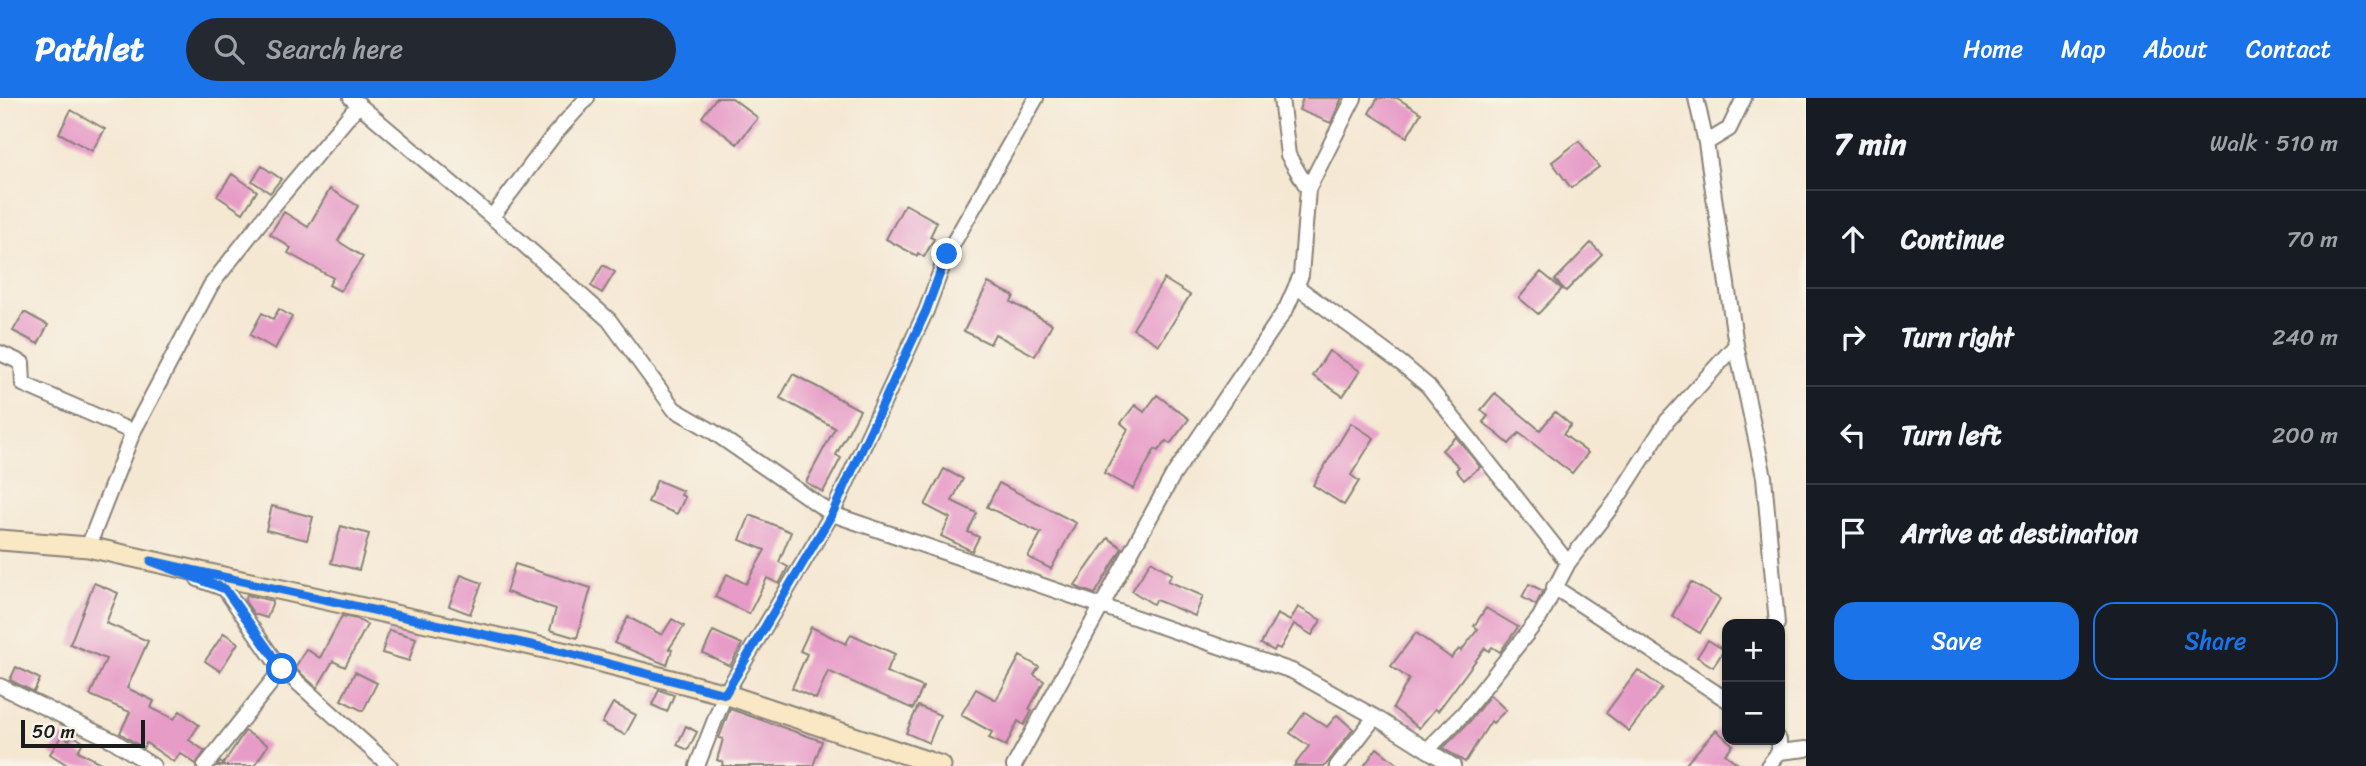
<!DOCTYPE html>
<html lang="en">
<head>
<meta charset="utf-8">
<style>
  :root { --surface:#171b24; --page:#242831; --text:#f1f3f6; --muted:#9ea1a6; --line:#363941; --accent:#1a73e8 }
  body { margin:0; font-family:Sriracha,sans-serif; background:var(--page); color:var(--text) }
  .controls { position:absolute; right:21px; bottom:21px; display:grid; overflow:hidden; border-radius:14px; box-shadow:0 2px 5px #0004 }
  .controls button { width:63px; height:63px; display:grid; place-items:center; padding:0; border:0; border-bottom:2px solid var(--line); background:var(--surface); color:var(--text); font:35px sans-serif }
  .scale { position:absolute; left:21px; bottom:18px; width:124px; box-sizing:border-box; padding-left:7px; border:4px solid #1c1c1c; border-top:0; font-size:19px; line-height:24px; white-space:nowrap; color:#1c1c1c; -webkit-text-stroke:5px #f7f3e8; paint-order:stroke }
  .stop { position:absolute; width:21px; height:21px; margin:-16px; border:5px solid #1a73e8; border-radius:50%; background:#fff }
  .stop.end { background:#1a73e8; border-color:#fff; box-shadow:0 2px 7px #0008 }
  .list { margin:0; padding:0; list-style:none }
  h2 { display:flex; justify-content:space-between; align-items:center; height:91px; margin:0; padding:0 28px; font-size:30px }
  h2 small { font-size:23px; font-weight:400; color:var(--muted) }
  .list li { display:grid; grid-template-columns:46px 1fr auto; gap:21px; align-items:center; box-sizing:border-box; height:98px; padding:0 28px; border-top:2px solid var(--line) }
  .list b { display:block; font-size:26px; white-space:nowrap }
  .list em { font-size:23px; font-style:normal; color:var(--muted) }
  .actions { display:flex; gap:14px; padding:21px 28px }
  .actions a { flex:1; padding:16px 0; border:2px solid var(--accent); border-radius:21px; text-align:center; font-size:24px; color:var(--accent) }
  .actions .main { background:var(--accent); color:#fff }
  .icon { flex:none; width:38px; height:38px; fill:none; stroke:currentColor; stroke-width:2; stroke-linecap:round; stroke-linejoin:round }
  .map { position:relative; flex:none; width:1806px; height:668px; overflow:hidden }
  header { display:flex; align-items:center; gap:42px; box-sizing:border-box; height:98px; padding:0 35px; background:var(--accent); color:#fff }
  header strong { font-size:33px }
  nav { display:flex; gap:38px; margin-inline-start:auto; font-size:24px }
  .search { width:490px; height:63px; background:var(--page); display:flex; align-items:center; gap:18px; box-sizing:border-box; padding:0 24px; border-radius:38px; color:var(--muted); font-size:26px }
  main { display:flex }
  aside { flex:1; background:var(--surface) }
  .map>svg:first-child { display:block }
</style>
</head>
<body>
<header>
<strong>Pathlet</strong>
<div class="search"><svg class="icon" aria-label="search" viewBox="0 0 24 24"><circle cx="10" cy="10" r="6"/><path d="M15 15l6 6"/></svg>Search here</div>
<nav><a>Home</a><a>Map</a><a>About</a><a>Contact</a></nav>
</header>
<main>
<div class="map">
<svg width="1806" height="668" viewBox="0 0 1806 668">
  <rect width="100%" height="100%" fill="#f7f3e8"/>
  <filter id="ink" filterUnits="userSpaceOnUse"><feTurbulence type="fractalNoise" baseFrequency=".0143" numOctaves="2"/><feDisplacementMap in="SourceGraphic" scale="14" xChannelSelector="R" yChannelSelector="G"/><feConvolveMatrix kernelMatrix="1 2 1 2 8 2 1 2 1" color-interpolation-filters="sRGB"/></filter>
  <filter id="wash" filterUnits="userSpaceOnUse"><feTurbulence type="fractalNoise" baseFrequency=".00686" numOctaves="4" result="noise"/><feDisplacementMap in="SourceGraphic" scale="28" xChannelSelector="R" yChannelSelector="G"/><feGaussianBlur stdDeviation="1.57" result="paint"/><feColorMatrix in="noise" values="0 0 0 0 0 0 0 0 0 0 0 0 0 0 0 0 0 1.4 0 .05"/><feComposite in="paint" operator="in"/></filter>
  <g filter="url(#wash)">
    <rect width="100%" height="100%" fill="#f5e8d3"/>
    <g id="blocks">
      <path fill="#e79cc8" d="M716,0h16l26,20 -21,26 -35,-27z
        M1303,0h39l-11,25 -32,-13z
        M1378,0h19l24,15 -14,24 -38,-24z
        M71,12l34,19 -13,22 -33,-18z
        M1579,43l20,26 -28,21 -19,-26z
        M262,68l19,13 -11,14 -18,-12z
        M232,76l25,17 -14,22 -26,-17z
        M330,91l28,17 -20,35 25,16 -23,34 -11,-6 4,-7 -45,-25 3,-5 -21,-14 14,-22 24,15z
        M905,106l32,18 -7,15 4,2 -10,18 -6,-4 -1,3 -31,-17z
        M1591,145l11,11 -36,37 -11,-11z
        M603,167l12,7 -13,21 -11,-7z
        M1541,174l21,17 -24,25 -19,-16z
        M1164,181l26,16 -31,50 -26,-16z
        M988,185l26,13 -3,6 41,22 -17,32 -40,-22 -5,10 -26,-13z
        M279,211l13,8 -17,32 -25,-14 12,-22 11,6z
        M24,214l24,13 -10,19 -25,-13z
        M1329,253l31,20 -17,25 -30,-20z
        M793,276l67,36 -24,45 5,3 -18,34 -17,-10 29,-54 -55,-30z
        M1495,295l45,37 15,-18 16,13 -8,9 25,19 -16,20 -53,-40 -10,11 -26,-22 5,-6 -7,-6z
        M1157,297l32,24 -19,25 -4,-3 -8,10 -3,-2 -22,40 -29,-16 24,-44 -7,-6 14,-18 9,7z
        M1351,325l23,15 -23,37 8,6 -15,24 -31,-20z
        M1456,339l24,30 -16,13 -8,-10 3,-3 -17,-17z
        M944,371l19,10 -11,22 25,12 -9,19 11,5 -7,14 -31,-15 9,-18 -25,-13z
        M657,382l26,11 -2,4 4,2 -8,17 -29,-12z
        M999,385l77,40 -25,46 -23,-12 13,-24 -54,-26z
        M272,408l41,11 -6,23 -41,-10z
        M750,417l41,17 -12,30 9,5 -9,17 -12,-6 -18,36 -34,-17 12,-23 19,10 19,-34 -25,-10z
        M341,428l28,8 -10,36 -28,-7z
        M1108,440l14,10 -27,46 -14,-5 -6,-4z
        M1151,463l21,13 -4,7 35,15 -8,20 -39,-16 -3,4 -21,-13z
        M515,466l76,24 -14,50 -27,-8 6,-21 -50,-17z
        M461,477l21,8 -12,31 -21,-8z
        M1691,484l29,17 -20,34 -28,-17z
        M94,485l24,10 -12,30 42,18 -21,47 27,13 -3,7 23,11 6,-8 19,14 -10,15 16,11 -9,13 -16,-11 -6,9 -28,-19 -3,5 -23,-15 10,-21 -40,-17 16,-36 -36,-15z
        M1529,486l14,7 -7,14 -14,-8z
        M247,497l26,6 -6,17 -13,-4 -9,-13z
        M1298,509l23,13 -9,15 -18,-11 -14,25 -4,-2 -2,4 -13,-7 16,-30 13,7z
        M1486,510l32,19 -18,25 -8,-5 -3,4 -4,-3 -47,63 -3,-2 -16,19 -26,-20 16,-29 -18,-13 25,-33 35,25 8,-9 2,2 17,-22 -4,-3z
        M342,518l15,3 10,6 -22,42 -12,-6 -16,27 -22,-20 11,-19 14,9z
        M628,519l34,18 10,-16 12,7 -15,23 3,1 -5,15 -53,-22z
        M811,529l35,17 5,-10 44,20 -9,18 37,15 -10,22 -85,-38 -12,28 -24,-11 15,-34 -7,-3z
        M389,532l27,8 -7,23 -27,-8z
        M713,533l29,13 -12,22 -27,-13z
        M224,535l14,10 -18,28 -15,-10z
        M1708,542l16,10 -11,17 -16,-10z
        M1020,558l19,11 -5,8 10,6 -15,28 3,2 -8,14 -6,-4 -12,25 -17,-8 3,-6 -31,-17 15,-26 20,11z
        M16,569l24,12 -6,13 -24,-12z
        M1638,572l24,18 -33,43 -23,-18z
        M355,574l22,11 -14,28 -22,-11z
        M659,592l15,5 -7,17 -15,-7z
        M1490,597l16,15 -13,13 -2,-2 -26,41 -22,-14 27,-27z
        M613,605l23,12 -11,20 -23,-12z
        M918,608l22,9 -11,28 -23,-10z
        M730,611l92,32 -9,25h-91l1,-4 -6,-2 6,-21 -4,-1z
        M1305,614l22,15 10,-12 16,14 -28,37h-31l15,-20 -19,-13z
        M686,628l11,6 -9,18 -11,-5z
        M1716,632l17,15 -8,9 16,12h-57z
        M245,633l23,14 -14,21h-37l3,-4 3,2z
        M62,637l7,5 3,-5 11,7 -5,9 28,15h-37l-19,-12z
        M1377,650l23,18h-36z"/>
    </g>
  </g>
  <g filter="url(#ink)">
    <use href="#blocks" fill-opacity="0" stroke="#888278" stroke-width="2"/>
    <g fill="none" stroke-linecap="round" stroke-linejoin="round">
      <defs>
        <path id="street" d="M351,0l162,137 96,85 65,89 38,22 120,83 460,157 83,46 78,49
          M1696,0l10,45 30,202 28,132 13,147
          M1706,45l23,-14 15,-31
          M1308,91l46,-91
          M492,119l61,-81 34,-38
          M1296,188l106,78 26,22 140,177
          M0,255l22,10 1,21 110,48
          M88,449l45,-115 78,-147 58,-74 90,-107
          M198,481l27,10 52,75 113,102
          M1554,489l173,113
          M0,588l114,55 39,25
          M1427,652l36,-36 77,-97 28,-54 47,-61 52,-81 69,-76
          M1779,654l27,-3
          M205,668l77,-97
          M697,668l28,-72 107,-180 94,-203 21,-57 89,-156
          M1014,668l158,-289 114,-168 15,-34 7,-86 -20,-34 -7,-57
          M1337,668l38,-49
          M1768,668l11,-14v-12"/>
        <path id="secondary" d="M0,442l88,7 479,106 158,41 216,72"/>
      </defs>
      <use href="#street" stroke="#888278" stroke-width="18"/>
      <use href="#secondary" stroke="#888278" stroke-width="23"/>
      <use href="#street" stroke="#fff" stroke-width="14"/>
      <use href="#secondary" stroke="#fae7c3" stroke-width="19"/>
    </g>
  </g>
  <g fill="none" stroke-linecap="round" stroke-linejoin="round" filter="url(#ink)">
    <path stroke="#1a73e8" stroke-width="9" d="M282,571l-57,-80 -74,-28 416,92 158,41 107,-180 94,-203 21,-57"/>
  </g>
</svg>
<div class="controls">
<button>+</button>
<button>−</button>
</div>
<div class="scale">50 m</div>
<div class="stop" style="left:282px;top:571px"></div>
<div class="stop end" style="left:947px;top:156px"></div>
</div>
<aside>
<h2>7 min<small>Walk · 510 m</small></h2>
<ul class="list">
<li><svg class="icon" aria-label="ahead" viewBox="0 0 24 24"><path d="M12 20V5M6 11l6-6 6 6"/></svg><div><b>Continue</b></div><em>70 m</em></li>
<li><svg class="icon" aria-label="right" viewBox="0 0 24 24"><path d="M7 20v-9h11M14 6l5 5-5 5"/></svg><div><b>Turn right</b></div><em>240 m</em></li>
<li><svg class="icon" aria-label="left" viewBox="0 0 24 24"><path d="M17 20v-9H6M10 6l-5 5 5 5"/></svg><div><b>Turn left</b></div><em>200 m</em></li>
<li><svg class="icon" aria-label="arrive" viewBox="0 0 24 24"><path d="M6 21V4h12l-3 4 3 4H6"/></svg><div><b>Arrive at destination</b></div></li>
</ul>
<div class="actions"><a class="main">Save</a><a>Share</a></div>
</aside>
</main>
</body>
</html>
